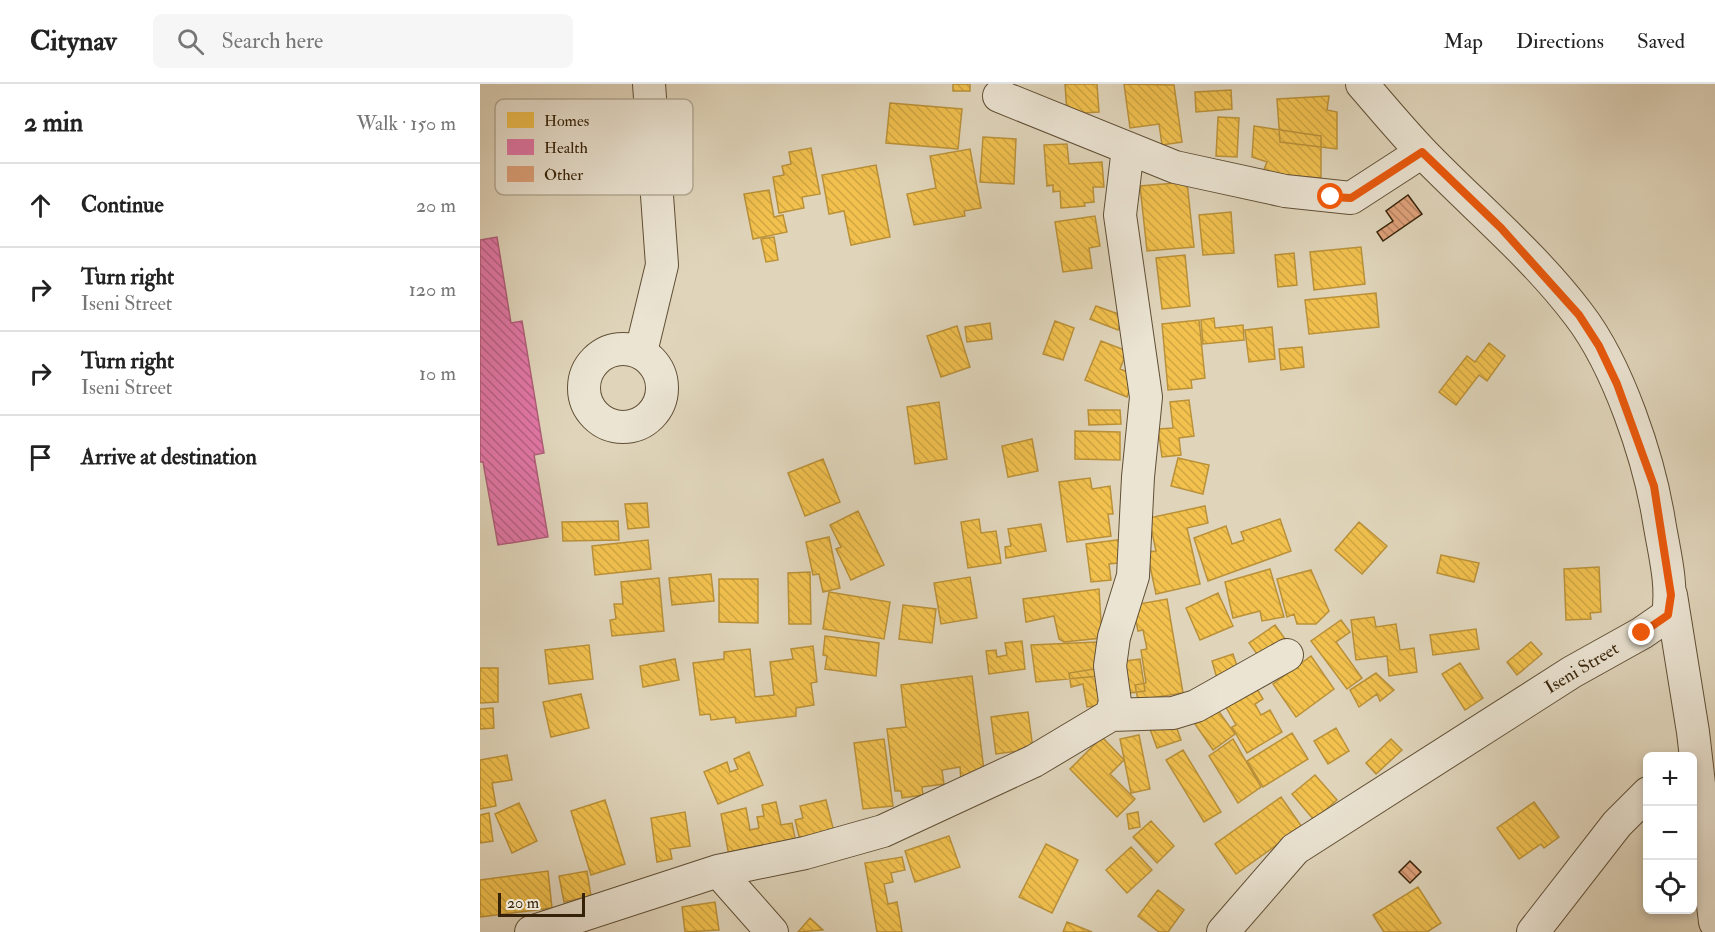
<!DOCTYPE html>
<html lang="en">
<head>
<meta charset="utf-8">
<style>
  :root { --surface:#fff; --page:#f6f6f6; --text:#222; --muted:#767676; --line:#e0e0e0 }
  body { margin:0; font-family:"IM FELL Double Pica",serif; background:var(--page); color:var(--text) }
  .controls { position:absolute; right:18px; bottom:18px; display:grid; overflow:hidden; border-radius:9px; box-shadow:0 3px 9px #0003 }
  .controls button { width:54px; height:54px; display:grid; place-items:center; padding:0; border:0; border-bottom:2px solid var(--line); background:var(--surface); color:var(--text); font:30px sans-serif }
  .scale { position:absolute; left:18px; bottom:15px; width:87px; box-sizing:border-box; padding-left:6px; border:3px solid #362208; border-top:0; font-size:16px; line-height:21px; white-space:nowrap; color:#362208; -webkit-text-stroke:4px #ebe4d3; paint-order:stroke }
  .stop { position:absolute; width:18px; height:18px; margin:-14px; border:4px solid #ea580c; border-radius:50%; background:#fff }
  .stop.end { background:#ea580c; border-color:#fff; box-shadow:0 2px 6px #0008 }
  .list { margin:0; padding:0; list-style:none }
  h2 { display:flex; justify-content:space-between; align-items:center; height:78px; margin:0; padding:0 24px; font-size:26px }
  h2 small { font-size:20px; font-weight:400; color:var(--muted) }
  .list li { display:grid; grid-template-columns:39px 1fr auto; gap:18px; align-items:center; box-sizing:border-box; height:84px; padding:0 24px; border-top:2px solid var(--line) }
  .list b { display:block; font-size:22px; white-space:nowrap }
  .list p { margin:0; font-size:20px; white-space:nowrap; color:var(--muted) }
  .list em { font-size:20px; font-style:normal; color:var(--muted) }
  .icon { flex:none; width:33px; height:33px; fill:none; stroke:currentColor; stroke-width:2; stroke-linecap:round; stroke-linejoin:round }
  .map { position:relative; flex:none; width:1235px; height:848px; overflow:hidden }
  header { display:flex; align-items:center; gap:36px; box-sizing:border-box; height:84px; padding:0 30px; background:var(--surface); border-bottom:2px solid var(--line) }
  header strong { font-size:28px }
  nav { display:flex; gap:33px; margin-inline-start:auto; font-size:21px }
  .search { width:420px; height:54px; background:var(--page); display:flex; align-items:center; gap:15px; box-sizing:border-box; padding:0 21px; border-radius:9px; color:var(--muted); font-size:22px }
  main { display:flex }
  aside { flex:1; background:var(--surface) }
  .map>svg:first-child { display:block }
</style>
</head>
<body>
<header>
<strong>Citynav</strong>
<div class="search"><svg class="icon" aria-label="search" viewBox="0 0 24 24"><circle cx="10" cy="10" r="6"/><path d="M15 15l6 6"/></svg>Search here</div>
<nav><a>Map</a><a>Directions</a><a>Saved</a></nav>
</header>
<main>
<aside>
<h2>2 min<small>Walk · 150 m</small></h2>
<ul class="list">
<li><svg class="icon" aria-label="ahead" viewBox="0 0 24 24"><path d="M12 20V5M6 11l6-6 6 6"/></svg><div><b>Continue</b></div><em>20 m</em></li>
<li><svg class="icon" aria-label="right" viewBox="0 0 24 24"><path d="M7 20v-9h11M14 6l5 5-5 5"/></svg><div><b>Turn right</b><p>Iseni Street</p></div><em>120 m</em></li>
<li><svg class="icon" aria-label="right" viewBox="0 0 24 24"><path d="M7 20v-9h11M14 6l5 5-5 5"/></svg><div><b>Turn right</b><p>Iseni Street</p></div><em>10 m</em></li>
<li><svg class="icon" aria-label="arrive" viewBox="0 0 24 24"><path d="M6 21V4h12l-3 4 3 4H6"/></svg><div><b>Arrive at destination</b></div></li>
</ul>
</aside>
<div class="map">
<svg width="1235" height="848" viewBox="0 0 1235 848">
  <defs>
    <pattern id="homes-back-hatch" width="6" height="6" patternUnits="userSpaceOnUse" patternTransform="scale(1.5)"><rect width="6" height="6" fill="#f2c14e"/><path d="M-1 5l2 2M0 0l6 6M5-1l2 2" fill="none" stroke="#d0a643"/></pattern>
    <pattern id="health-back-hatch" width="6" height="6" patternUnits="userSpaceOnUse" patternTransform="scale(1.5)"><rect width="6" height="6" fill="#e377a8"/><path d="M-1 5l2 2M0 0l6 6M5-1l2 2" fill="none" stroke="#b96187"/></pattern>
    <pattern id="building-back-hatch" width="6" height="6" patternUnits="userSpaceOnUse" patternTransform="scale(1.5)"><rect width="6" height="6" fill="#dfa17a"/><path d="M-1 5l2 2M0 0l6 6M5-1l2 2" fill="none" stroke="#b68362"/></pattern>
  </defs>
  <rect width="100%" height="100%" fill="#e0d5bb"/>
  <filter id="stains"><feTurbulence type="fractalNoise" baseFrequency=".00333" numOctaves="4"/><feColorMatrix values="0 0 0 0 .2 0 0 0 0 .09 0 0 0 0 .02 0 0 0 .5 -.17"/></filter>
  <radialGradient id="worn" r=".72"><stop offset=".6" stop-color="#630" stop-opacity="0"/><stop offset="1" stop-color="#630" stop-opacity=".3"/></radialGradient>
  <path fill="url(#homes-back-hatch)" stroke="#ba9139" stroke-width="1.5" d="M473,0h17v7h-17z
    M585,0h32l2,28 -32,2z
    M644,0l50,1 8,57 -20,3 -3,-21 -29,4z
    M751,6l1,19 -36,3 -1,-20z
    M849,12l-2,14 10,2v37l-57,-7 -3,-43z
    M410,19l72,6 -4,40 -72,-6z
    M738,33l21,1 -2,39 -21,-1z
    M774,42l67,10v42l-59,-4 5,-12 -15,-5z
    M503,53l33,2 -2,45 -34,-2z
    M587,60l2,20 33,-2 2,25h-11l1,15 -10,1 1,3 -24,2 -1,-17 -7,1v-7l-6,1 -3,-41z
    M331,64l9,46 -18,3 2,11 -25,5 -6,-36 11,-2 -2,-9 9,-2 -2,-12z
    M490,65l11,59 -17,3 1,5 -51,9 -7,-31 29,-6 -6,-32z
    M396,81l14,72 -39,8 -7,-34 -15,3 -7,-39z
    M707,98l7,65 -47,4 -7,-65z
    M289,106l5,27 9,-2 4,17 -34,7 -9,-45z
    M751,128l3,41 -31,2 -4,-40z
    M615,132l5,30 -11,2 3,20 -29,4 -8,-50z
    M294,153l4,23 -12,2 -5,-23z
    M881,163l4,37 -51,6 -4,-38z
    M814,169l3,32 -19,2 -3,-32z
    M705,171l5,51 -28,3 -6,-51z
    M896,209l3,34 -70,7 -4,-34z
    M616,222l28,10 -6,14 -28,-11z
    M734,234l1,10 28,-3 1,15 -41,4 -2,-24z
    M719,236l6,58 -14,2 1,8 -24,2 -6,-66z
    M575,237l19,7 -11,32 -20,-6z
    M510,239l2,16 -25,3 -2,-15z
    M477,242l13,41 -29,10 -14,-41z
    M792,243l3,32 -26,3 -4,-32z
    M621,257l26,10 -7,18 15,6 -8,22 -42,-17z
    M1009,259l16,13 -18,25 -8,-6 -23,30 -17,-13 28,-36 8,6z
    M822,263l2,20 -23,3 -2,-21z
    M709,316l5,36 -15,2 2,17 -19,2 -4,-28 15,-1 -3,-26z
    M459,318l8,57 -32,5 -8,-57z
    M608,326h32l1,14 -32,1z
    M595,347l45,1v28l-45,-1z
    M552,355l6,32 -30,6 -6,-31z
    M698,374l31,7 -6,29 -32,-8z
    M343,375l17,43 -35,14 -17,-43z
    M610,394l2,11 18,-3 3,28h-5l3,22 -44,6 -8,-60z
    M167,419l2,24 -21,2 -3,-25z
    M725,422l3,17 -21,5 13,56 -44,10 -9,-42 9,-1 -7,-33z
    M378,427l26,54 -33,15 -15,-31 5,-2 -11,-22z
    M499,435l2,14 15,-2 5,32 -33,5 -7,-46z
    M800,435l11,32 -83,30 -14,-43 32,-12 6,18 12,-4 -3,-8z
    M138,437l1,19 -56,1 -1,-19z
    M879,438l28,24 -25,28 -27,-24z
    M561,440l5,27 -40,7 -1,-11 6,-1 -3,-17z
    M349,453l11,51 -17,4 -4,-18 -6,1 -7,-33z
    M644,455l3,23 -18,2 2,16 -20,2 -5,-38z
    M168,456l3,29 -56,6 -3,-29z
    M961,471l38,8 -5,19 -37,-9z
    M1119,483l2,45 -11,1 1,6 -25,1 -2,-51z
    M790,485l14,48 -22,4 -2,-10 -27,7 -8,-36z
    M831,486l18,41 -13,13h-19l-3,-10 -7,3 -10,-38z
    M330,488l1,52h-22l-1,-51z
    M231,490l3,27 -42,4 -3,-27z
    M490,493l7,41 -36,6 -7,-41z
    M179,494l5,53 -52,5 -2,-16 6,-1 -2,-15h9l-2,-22z
    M239,495h39v44l-39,-1z
    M619,505l3,49 -38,4 -5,-3 -5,-23 -28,6 -3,-23z
    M349,508l61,10 -6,37 -61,-10z
    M738,509l15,33 -33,14 -14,-32z
    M687,515l16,94 -45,7 -3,-15 11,-2 -5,-33 6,-1 -4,-19 -5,1 -5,-26z
    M423,521l33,4 -4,34 -33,-4z
    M894,533l2,10 20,-3 4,26 14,-2 3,24 -28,4 -2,-20 -31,4 -5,-40z
    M861,536l9,12 -14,10 26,36 -15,11 -36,-48z
    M795,541l13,18 -25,19 -14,-19z
    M996,545l3,20 -46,6 -3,-20z
    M345,552l54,7 -3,33 -51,-7 2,-13 -4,-1z
    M542,557l3,28 -36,5 -3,-23 10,-1 1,7 10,-2 -2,-12z
    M617,558l2,34 -63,6 -5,-37z
    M1051,558l11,12 -25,21 -10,-13z
    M109,561l4,34 -44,5 -4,-34z
    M333,562l4,36 -6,1 3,22 -18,3v8l-60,7 -1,-6 -24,3 -1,-6 -10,1 -7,-52 31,-4v-7l26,-3 5,48 19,-2 -4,-33 23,-3 -2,-10z
    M753,570l7,21 -22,7 -6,-21z
    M831,572l23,33 -38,28 -23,-33z
    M195,575l4,21 -36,7 -3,-21z
    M660,575l5,32 -22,3 -5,-32z
    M980,579l23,35 -18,12 -23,-36z
    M0,584h18v34l-18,1z
    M620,584l6,36 -19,3 -4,-23 -12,3 -2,-14z
    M896,589l18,17 -14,11 -3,-7 -18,13 -9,-17z
    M492,592l13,102 -24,3 -1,-14 -18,3 2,14 -22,3 1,8 -21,3 -1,-7h-6l-8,-62 19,-2 -5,-42z
    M774,600l9,15 -8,5 6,11 9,-5 12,22 -35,21 -15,-26 4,-2 -13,-23z
    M101,610l8,34 -38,9 -8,-35z
    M13,624l1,20 -14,1v-20z
    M737,625l18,25 -22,16 -18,-26z
    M548,628l5,37 -37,5 -5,-37z
    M694,636l7,20 -24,8 -7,-19z
    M856,644l13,23 -21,13 -14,-23z
    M812,649l16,26 -45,28 -16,-26z
    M659,651l11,54 -19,4 -11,-54z
    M622,653l22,23 -14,14 25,25 -18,18 -47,-48z
    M404,655l9,67 -30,3 -9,-66z
    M753,655l28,48 -23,16 -29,-47z
    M911,655l11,11 -26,24 -10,-11z
    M703,666l38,62 -17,10 -38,-62z
    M269,668l14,33 -45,19 -14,-32 23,-10 3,10 8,-3 -4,-10z
    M27,671l5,25 -20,3 4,23 -16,3v-49z
    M835,691l22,25 -23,20 -22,-26z
    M801,713l21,30 -66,47 -21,-30z
    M125,716l20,64 -34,11 -20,-64z
    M346,716l9,36 -34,8 -6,-24 8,-2 -3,-12z
    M296,718l5,23 11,-2 5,25 -67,13 -9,-47 25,-6 4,22 9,-2 -2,-11 7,-1 -2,-11z
    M1054,718l25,35 -15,11 -3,-4 -22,15 -22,-31z
    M39,719l18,38 -25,12 -17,-39z
    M205,728l5,34 -20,3 2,10 -15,3 -6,-44z
    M658,728l2,15 -11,2 -2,-15z
    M9,729l4,28 -13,2v-28z
    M671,737l23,25 -17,17 -24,-26z
    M469,752l11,31 -45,15 -10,-31z
    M566,760l32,16 -26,53 -33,-16z
    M651,763l21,23 -25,23 -21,-23z
    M422,773l3,13 -14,3 2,9 -9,2 4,20 9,-2 5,30h-25l-12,-69z
    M68,787l4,37 -72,9v-37z
    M107,787l4,25 -27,6 -5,-26z
    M938,803l23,36 -14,9h-43l-11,-17z
    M678,806l26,20 -16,22h-9l-21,-16z
    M235,818l4,28 -34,2 -3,-25z
    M330,834l13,12 -25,2z
    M587,838l25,10h-29z"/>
  <path fill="url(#health-back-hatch)" stroke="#af5e78" stroke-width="1.5" d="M17,153l14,86 11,-2 22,132 -10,2 14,82 -50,8 -15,-83h-3v-222z"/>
  <path fill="url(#building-back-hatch)" stroke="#362208" stroke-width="1.5" d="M928,111l14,19 -39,27 -6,-9 16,-11 -7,-10z
    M930,777l11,11 -11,11 -11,-11z"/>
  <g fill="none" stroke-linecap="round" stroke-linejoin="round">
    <defs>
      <path id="minor" d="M519,12l176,71 110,24 66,7 71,-46
        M104 304a39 39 0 1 1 78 0a39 39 0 1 1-78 0Z
        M161,268l21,-87 -13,-181
        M1191,511l22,137 22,190
        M631,631l62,-2 23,-7 91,-51
        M238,787l54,61
        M51,848l187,-61 87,-18 78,-22 151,-70 77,-46 4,-13 -5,-36 4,-29 19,-61 5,-99 8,-80 -26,-182 8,-67
        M743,848l72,-83 277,-177 70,-39 26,-18c5,-32 -4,-63 -9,-94 -10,-63 -41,-155 -80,-206 -46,-61 -105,-109 -157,-163 -21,-22 -40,-45 -60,-68
        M1053,848l84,-108 31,-31"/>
    </defs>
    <use href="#minor" stroke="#604f35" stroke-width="34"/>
    <use href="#minor" stroke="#ebe4d3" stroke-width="32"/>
  </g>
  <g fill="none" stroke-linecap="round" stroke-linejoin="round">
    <path stroke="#ea580c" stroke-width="8" d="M851,113l20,1 71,-46 79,76 78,87 20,31 18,38 37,102 17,109 -3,20 -26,18"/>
  </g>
  <g text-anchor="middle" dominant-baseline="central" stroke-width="6" stroke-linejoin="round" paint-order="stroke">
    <g font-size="18" fill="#362208" stroke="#ebe4d3">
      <text transform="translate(1102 584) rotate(-31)">Iseni Street</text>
    </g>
  </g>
  <rect x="15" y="15" width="198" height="96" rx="9" fill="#ebe4d3" stroke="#b5aa96" stroke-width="1.5"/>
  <rect x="27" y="28" width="27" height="16" fill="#f2c14e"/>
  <rect x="27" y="55" width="27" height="16" fill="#e377a8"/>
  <rect x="27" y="82" width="27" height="16" fill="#dfa17a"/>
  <g font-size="16" fill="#362208">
    <text x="64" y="42">Homes</text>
    <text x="64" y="69">Health</text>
    <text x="64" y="96">Other</text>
  </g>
  <rect width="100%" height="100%" filter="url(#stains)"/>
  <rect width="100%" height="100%" fill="url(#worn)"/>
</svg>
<div class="controls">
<button>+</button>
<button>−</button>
<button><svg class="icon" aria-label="locate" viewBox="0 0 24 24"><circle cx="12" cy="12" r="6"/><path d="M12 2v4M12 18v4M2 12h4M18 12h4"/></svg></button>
</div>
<div class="scale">20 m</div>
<div class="stop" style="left:851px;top:113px"></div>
<div class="stop end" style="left:1162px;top:549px"></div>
</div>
</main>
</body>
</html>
